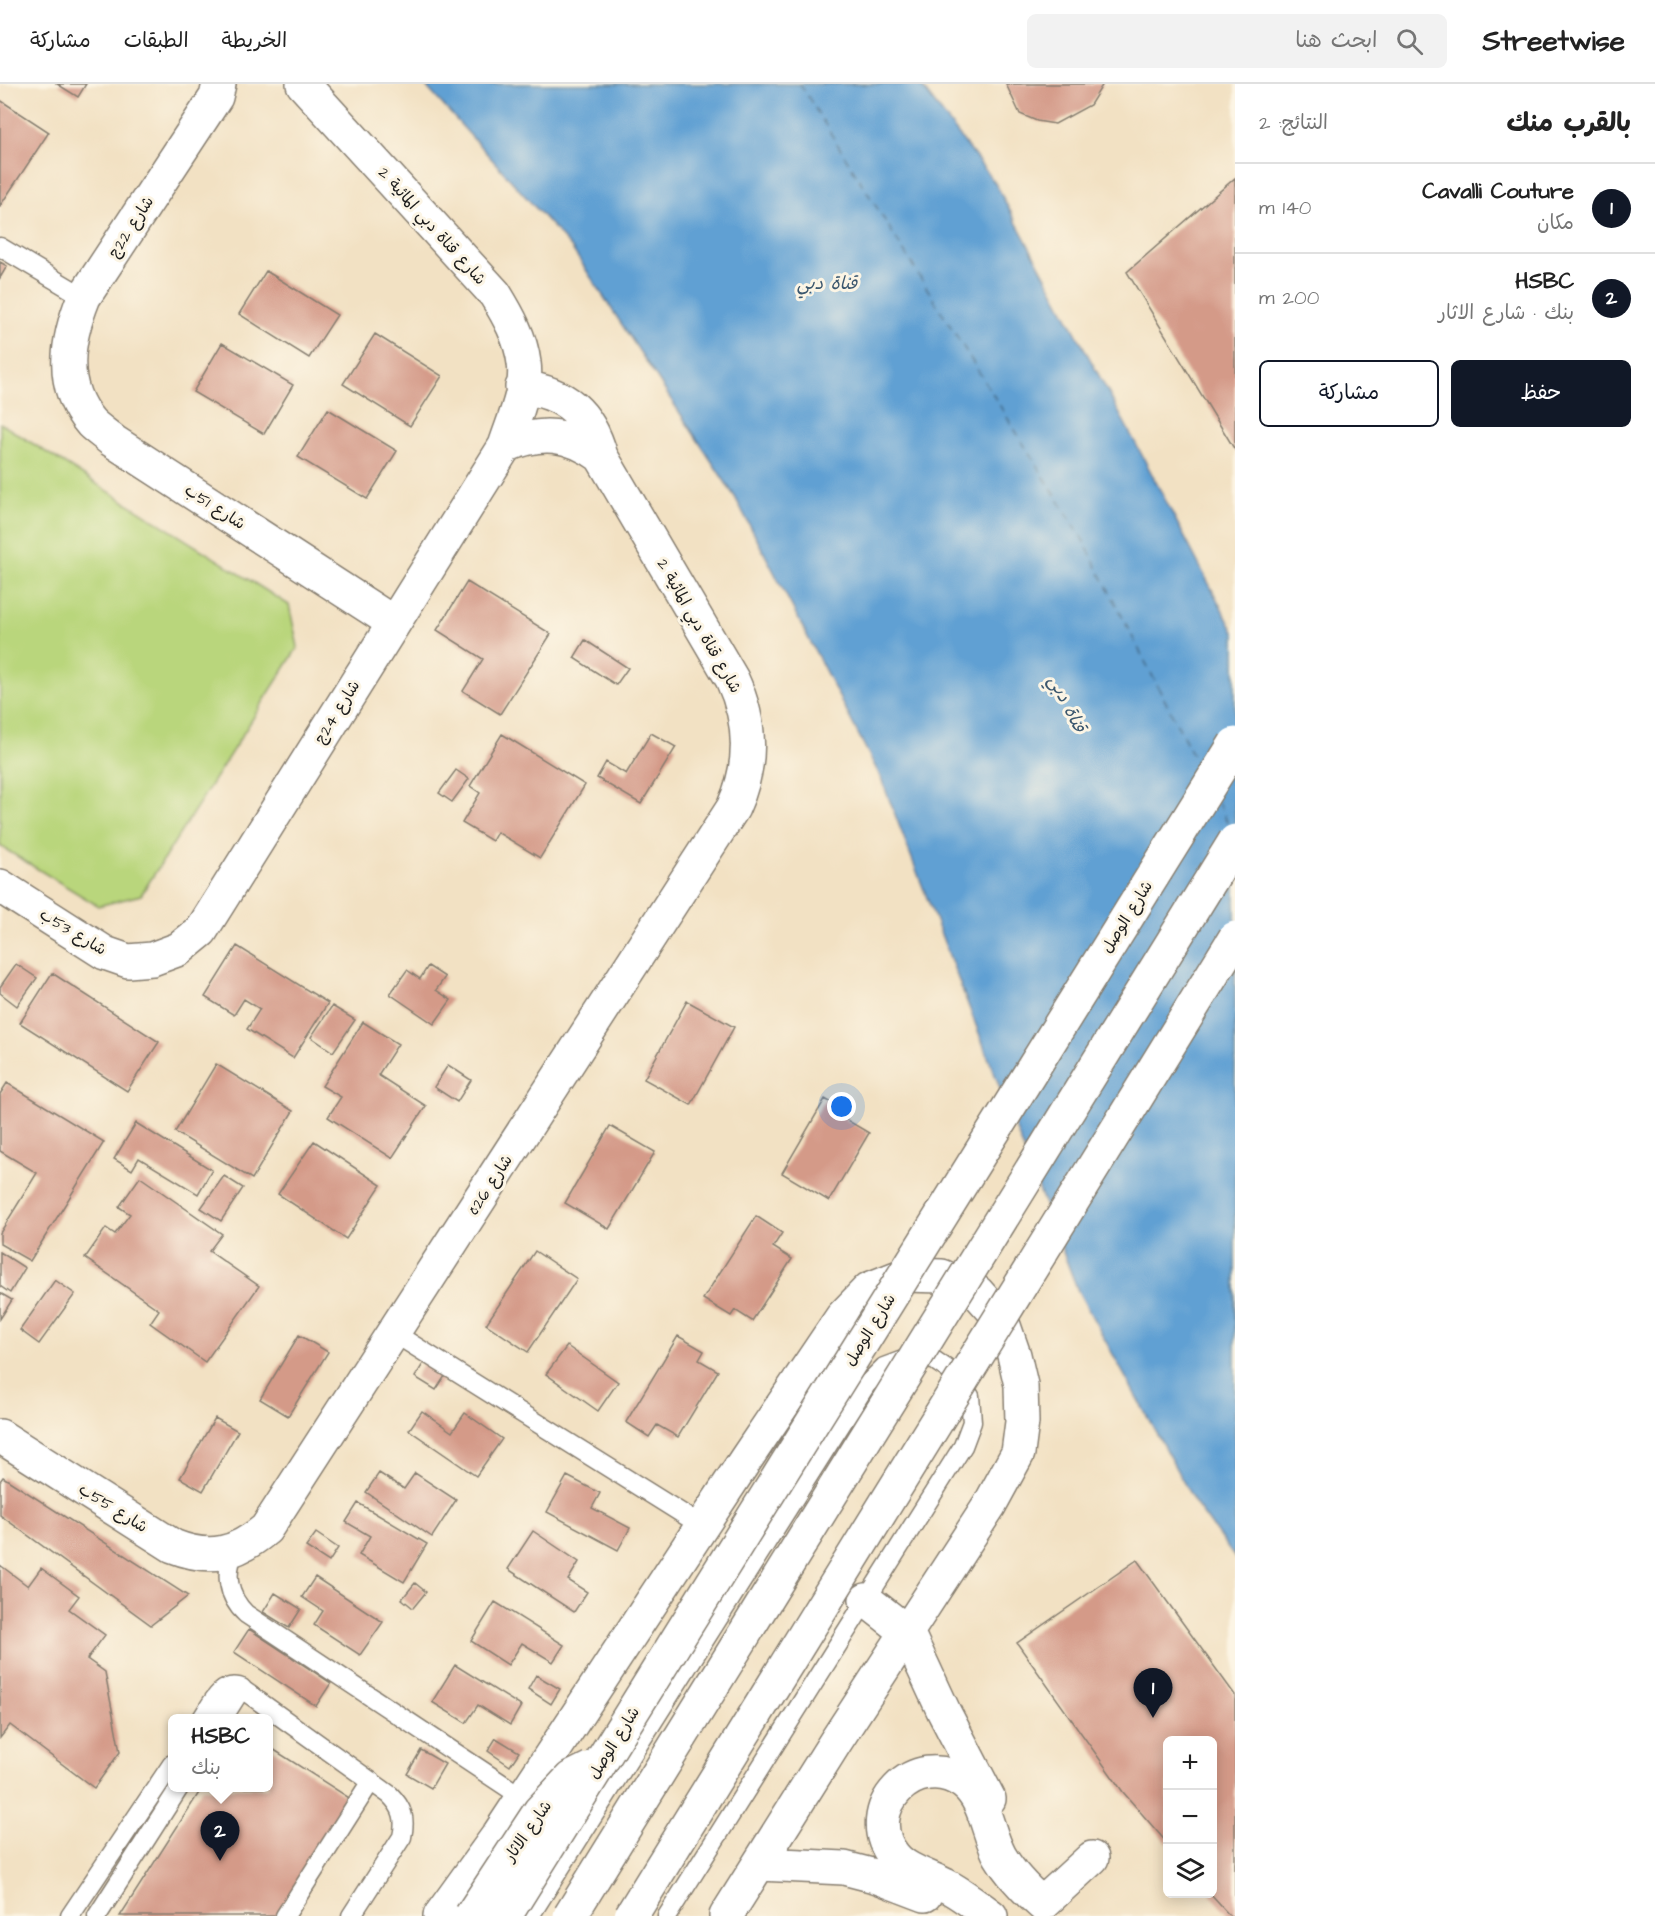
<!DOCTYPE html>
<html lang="ar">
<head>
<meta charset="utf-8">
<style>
  :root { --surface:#fff; --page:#f2f2f2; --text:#222; --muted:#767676; --line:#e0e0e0; --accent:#111827 }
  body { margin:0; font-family:"Architects Daughter","Playpen Sans Arabic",sans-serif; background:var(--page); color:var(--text); direction:rtl }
  .controls { position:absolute; right:18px; bottom:18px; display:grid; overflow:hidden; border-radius:9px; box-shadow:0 3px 15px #0003 }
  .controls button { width:54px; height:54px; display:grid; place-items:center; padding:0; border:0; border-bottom:2px solid var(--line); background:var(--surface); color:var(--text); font:30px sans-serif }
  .you { position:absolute; left:842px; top:1023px; width:21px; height:21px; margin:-15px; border:4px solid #fff; border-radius:50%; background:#1a73e8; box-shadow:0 0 0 9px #1a73e833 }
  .badge { display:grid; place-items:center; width:39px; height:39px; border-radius:50%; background:var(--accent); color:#fff; font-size:20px; font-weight:700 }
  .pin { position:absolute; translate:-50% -50px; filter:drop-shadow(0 2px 3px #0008) }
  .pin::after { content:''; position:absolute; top:32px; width:21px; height:18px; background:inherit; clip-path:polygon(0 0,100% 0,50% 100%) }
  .popup { position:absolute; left:168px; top:1630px; width:105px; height:78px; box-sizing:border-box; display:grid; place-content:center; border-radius:9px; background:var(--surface); filter:drop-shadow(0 2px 4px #0005); font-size:20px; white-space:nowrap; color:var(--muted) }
  .popup b { font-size:22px; color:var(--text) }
  .popup::after { content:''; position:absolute; left:50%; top:100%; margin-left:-12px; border:12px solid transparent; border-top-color:var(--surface) }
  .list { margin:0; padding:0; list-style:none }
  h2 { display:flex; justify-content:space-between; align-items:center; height:78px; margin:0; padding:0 24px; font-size:26px }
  h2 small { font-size:20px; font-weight:400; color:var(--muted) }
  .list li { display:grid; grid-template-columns:39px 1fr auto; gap:18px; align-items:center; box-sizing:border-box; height:90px; padding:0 24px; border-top:2px solid var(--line) }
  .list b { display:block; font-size:22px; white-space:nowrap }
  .list p { margin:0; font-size:20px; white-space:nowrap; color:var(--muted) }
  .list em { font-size:20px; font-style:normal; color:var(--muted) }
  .actions { display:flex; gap:12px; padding:18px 24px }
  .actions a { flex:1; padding:14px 0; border:2px solid var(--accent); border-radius:9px; text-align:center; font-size:21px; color:var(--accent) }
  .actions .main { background:var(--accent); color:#fff }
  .icon { flex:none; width:33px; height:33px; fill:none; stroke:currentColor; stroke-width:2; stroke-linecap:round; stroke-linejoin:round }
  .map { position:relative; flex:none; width:1235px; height:1832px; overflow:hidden; direction:ltr }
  header { display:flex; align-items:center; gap:36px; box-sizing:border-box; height:84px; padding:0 30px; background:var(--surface); border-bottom:2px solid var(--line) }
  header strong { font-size:28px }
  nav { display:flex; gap:33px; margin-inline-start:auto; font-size:21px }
  .search { width:420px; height:54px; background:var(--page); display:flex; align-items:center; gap:15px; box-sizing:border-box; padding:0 21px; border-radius:9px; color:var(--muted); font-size:22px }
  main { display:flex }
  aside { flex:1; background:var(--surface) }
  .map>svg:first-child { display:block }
</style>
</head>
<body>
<header>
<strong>Streetwise</strong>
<div class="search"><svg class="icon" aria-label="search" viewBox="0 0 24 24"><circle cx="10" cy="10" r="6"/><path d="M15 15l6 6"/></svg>ابحث هنا</div>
<nav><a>الخريطة</a><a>الطبقات</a><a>مشاركة</a></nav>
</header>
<main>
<aside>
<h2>بالقرب منك<small>النتائج: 2</small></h2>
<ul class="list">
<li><span class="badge">1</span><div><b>Cavalli Couture</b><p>مكان</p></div><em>140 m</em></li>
<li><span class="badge">2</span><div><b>HSBC</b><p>بنك · شارع الاثار</p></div><em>200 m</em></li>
</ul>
<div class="actions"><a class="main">حفظ</a><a>مشاركة</a></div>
</aside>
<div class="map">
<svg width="1235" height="1832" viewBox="0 0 1235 1832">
  <rect width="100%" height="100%" fill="#fcf5e5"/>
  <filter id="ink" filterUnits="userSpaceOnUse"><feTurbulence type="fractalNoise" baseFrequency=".0167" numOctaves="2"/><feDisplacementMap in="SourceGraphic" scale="12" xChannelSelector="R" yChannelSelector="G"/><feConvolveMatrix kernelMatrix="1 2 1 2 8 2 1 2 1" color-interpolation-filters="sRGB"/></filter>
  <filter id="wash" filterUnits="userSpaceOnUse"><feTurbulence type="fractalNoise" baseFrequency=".008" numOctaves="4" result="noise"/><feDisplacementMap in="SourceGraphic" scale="24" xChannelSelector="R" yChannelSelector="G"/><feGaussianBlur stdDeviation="1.35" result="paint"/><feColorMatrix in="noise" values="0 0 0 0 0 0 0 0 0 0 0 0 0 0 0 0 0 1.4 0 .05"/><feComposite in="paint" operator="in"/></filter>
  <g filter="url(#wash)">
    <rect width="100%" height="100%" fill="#f2e1c3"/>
    <path fill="#b9d67c" stroke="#6a794c" stroke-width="1.5" d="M0,339l289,182 9,42 -157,248 -43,11 -98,-60z"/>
    <path fill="#60a0d3" stroke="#3e5e78" stroke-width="1.5" d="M424,0h496l75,99 148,274 92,177v924l-40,-55 -117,-212 -197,-513 -146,-281 -164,-250z"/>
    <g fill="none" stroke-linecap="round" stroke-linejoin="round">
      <path stroke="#3b576e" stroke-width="1.5" stroke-dasharray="8 6" stroke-linecap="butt" d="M800,0l282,454 118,231
        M1218,718l12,26"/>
    </g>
    <g id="blocks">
      <path fill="#d49a88" d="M57,0h29l-8,13z
        M1006,0h97l-13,21 -35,19 -18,-3 -17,-7z
        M0,16l49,32 -49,74z
        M1235,94v272l-108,-178z
        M0,178l7,4 -7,12z
        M266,187l71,44 -28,43 -70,-44z
        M375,250l67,42 -32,50 -67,-42z
        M222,259l71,42 -29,49 -71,-42z
        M328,325l69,42 -30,48 -69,-42z
        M467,498l84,52 -51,80 -37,-23 20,-32 -46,-29z
        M585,556l43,28 -12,17 -42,-27z
        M651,649l25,14 -35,57 -44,-26 9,-16 20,12z
        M502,650l83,51 -45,73 -43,-26 -5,9 -30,-18 18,-30 -10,-7z
        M456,686l13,9 -17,23 -13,-9z
        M237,862l91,57 -35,55 -46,-29 13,-20 -16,-10 -10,16 -29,-18z
        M16,880l21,14 -20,28 -17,-13v-6z
        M428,882l17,11 -9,13 15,10 -17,24 -44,-30 17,-24 13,9z
        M52,889l107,69 -32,49 -107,-68z
        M687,917l47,26 -43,78 -47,-26z
        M332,922l23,14 -22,32 -22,-15z
        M363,938l35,22 -20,31 48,31 -34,52 -64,-41 13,-20 -19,-11z
        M216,980l77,47 -41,68 -77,-47z
        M448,981l23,15 -14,22 -23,-15z
        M7,999l97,59 -74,119 -30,-17v-11l37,-60 -37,-22v-57z
        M825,1015l24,14 -4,6 24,14 -40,68 -47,-28z
        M136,1039l76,47 -14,24 -59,-36 -7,12 -18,-11z
        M610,1042l45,26 -46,77 -44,-26z
        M314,1057l67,44 -35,54 -68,-45z
        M224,1092l19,12 -22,33 -20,-13z
        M140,1093l82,57 -13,17 50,35 -54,76 -55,-39 9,-13 -74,-52 21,-30 9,6 15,-20 -11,-7z
        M756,1132l26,17 -9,14 19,12 -40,62 -17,-11 -4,6 -28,-17z
        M535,1167l42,28 -49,73 -42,-28z
        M0,1168l25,16 -15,25 -10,-7z
        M55,1196l20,14 -36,50 -19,-14z
        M0,1209l12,7 -12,19z
        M299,1251l29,17 -40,64 -28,-17z
        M678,1252l26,15 -5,9 19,11 -40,66 -21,-12 -8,12 -23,-15z
        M567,1262l51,36 -20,29 -52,-37z
        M426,1275l21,14 -11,17 -21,-13z
        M422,1327l30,21 13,-19 37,26 -26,37 -67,-46z
        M215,1334l23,13 -35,60 -23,-13z
        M379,1389l25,16 11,-16 41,27 -24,37 -66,-45z
        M567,1392l33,17 -8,15 38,20 -12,22 -71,-38z
        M3,1393l185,119 -37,29 -151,-110v-34z
        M358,1419l69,41 -23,38 -45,-27 11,-19 -24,-14z
        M533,1447l46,31 -11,18 19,12 -13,20 -66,-43z
        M316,1449l22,15 -9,14 -23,-15z
        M1137,1476l98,135v221h-5l-20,-22h2v-154h-44v104l-45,-52 -106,-149z
        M0,1481l28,21 13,-18 38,28 -10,13 36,26 -18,24 18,13 15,80 -26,36 -84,-63 -10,13z
        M315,1493l68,45 -23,33 -46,-30 9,-14 -21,-14z
        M415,1499l11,9 -13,16 -11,-9z
        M275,1509l26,16 -12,19 -26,-16z
        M495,1518l69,43 -11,17 -31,-19 -14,22 -37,-24z
        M249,1545l82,54 -15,23 -82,-54z
        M455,1581l66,41 -11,19 -32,-20 -12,18 -34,-21z
        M536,1591l24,14 -9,15 -23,-15z
        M496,1654l23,14 -9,14 -22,-15z
        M268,1662l86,55 -73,115h-161l82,-128h66z
        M421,1666l24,14 -14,24 -24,-14z"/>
    </g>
  </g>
  <g filter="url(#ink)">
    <use href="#blocks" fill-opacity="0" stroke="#877e70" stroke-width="1.5"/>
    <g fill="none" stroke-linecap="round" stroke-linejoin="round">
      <defs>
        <path id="lane" d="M0,163l84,50
          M394,1249l308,193
          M235,1466c-11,22 -8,46 11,64l276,183
          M202,1634c9,-13 17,-35 37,-31l151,108c13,13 16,24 12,42l-51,79
          M223,1634l19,-30
          M70,1832l102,-152
          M97,1832l82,-128
          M285,1832l86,-135
          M530,1832l336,-531 18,-18 24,-9 26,2 22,15 14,21 2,26 -9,24 -296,470"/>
        <path id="street" d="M219,0l-3,13 -132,200c-17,42 -26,88 7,126 6,6 15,12 22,18l281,182
          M505,362c36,-16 64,-13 96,10
          M0,802l105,67 23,8 24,-2 27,-10 22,-18 304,-485c8,-25 23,-56 19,-83 -3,-25 -16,-48 -29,-69l-192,-210
          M0,1352l173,110c38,15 63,8 93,-17l467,-721c20,-43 19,-86 -1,-129l-131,-223c-12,-43 -35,-63 -79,-69
          M866,1516l41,32 37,80 45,87
          M760,1780l84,4 31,8 50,19
          M1042,1820l50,-46
          M440,1832l57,-79 249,-378 96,-142 27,-28 35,-14 38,1 35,16 25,28 12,35 7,30 1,37 -4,31 -29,53 -153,235 -110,175
          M991,1832c-15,-11 -30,-23 -46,-31 -17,-9 -39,-14 -51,-29 -37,-46 22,-108 70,-73 22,17 23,50 36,73 11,19 26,34 42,48"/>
      </defs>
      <use href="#lane" stroke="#877e70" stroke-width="21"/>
      <use href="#street" stroke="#877e70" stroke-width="36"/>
      <use href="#lane" stroke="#fff" stroke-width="18"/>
      <use href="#street" stroke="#fff" stroke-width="33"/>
      <defs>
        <path id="primary-bridge" d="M471,1832l69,-105 31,-33 20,-10
          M505,1832l730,-1172
          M570,1832l665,-1075
          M631,1832l604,-978"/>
      </defs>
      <use href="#primary-bridge" stroke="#877e70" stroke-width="36" stroke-linecap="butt"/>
      <use href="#primary-bridge" stroke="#fff" stroke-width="33"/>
    </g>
  </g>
  <g text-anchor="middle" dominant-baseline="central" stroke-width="6" stroke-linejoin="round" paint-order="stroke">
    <g font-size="16" fill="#1c1c1c" stroke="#fcf5e5">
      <text transform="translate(432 142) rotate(48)">شارع قناة دبي المائية 2</text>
      <text transform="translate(131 143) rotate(-57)">شارع 22ج</text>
      <text transform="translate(215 423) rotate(33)">شارع 51ب</text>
      <text transform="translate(699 542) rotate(60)">شارع قناة دبي المائية 2</text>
      <text transform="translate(337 628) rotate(-58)">شارع 24ج</text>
      <text transform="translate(1127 833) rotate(-58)">شارع الوصل</text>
      <text transform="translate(73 848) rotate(31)">شارع 53ب</text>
      <text transform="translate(490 1101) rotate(-57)">شارع 26ه</text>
      <text transform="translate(870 1246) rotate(-58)">شارع الوصل</text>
      <text transform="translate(113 1424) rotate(32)">شارع 55ب</text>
      <text transform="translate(614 1659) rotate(-58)">شارع الوصل</text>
      <text transform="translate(528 1747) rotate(-55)">شارع الاثار</text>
    </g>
    <g font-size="18" font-style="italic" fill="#3b576e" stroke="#fcf5e5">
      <text x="827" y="199">قناة دبي</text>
      <text transform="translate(1067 620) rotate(63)">قناة دبي</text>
    </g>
  </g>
</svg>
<div class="controls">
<button>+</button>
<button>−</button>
<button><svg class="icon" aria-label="layers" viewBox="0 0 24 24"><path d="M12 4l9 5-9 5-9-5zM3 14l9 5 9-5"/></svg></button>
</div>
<div class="you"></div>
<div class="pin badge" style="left:1153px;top:1634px">1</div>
<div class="pin badge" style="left:220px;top:1777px">2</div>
<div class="popup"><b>HSBC</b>بنك</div>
</div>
</main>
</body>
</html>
